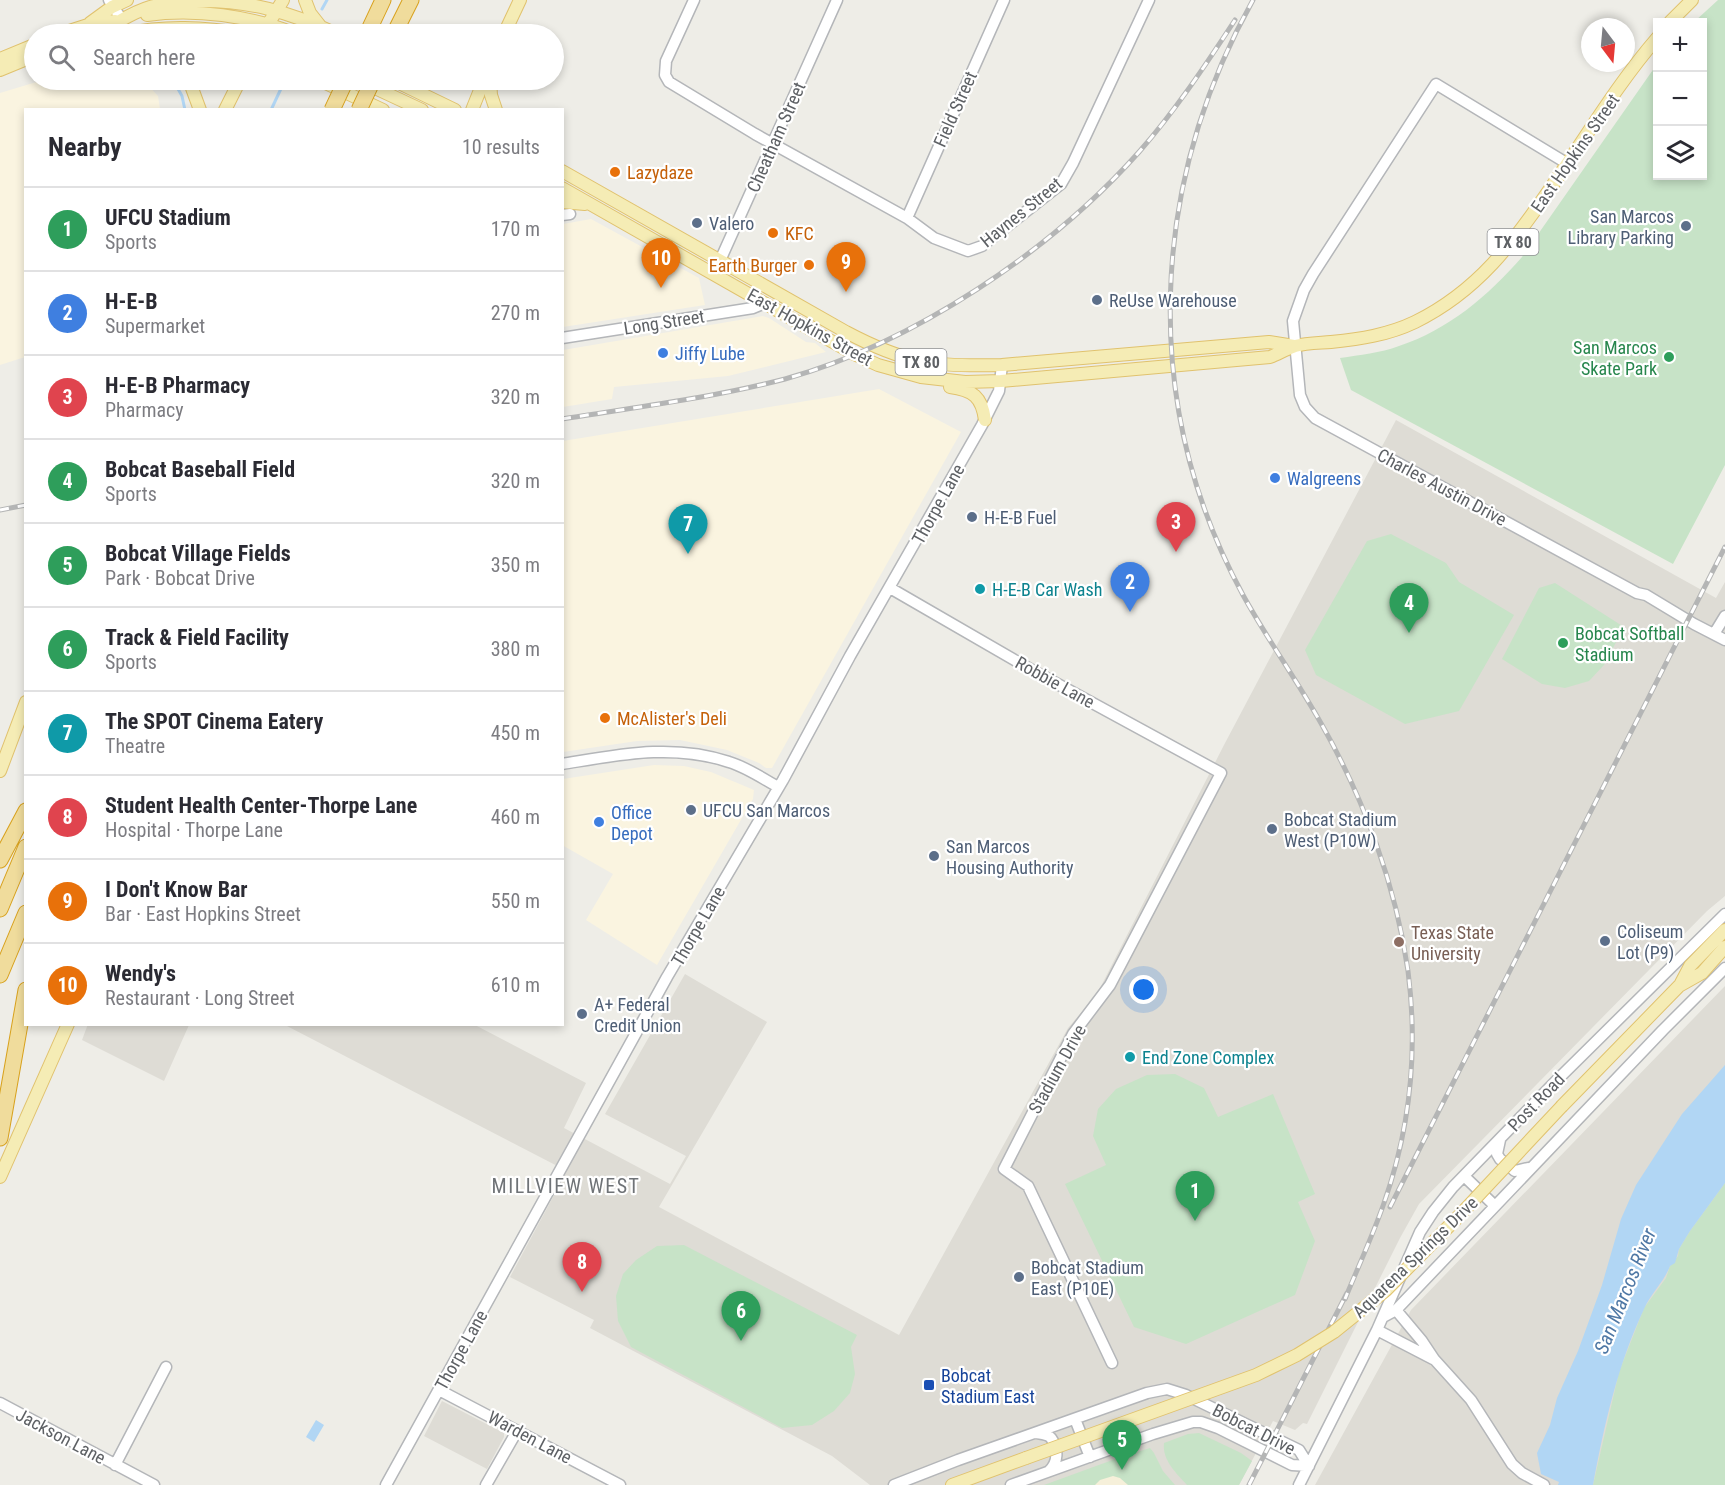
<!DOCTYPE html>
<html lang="en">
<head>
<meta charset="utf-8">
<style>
  :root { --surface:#fff; --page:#f2f2f3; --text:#2b2b33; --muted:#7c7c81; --line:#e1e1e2; --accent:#ea580c }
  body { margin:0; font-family:"Roboto Condensed",sans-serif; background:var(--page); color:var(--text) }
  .controls { position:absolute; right:18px; top:18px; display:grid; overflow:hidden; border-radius:0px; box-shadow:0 3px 9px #0003 }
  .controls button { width:54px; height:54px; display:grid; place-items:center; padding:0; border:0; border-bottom:2px solid var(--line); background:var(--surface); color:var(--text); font:30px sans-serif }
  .compass { position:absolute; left:1581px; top:18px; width:54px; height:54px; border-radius:50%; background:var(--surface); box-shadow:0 3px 9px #0003; rotate:164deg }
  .you { position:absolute; left:1144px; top:990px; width:21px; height:21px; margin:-15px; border:4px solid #fff; border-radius:50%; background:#1a73e8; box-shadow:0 0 0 9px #1a73e833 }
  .badge { display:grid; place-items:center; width:39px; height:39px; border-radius:50%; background:var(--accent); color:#fff; font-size:20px; font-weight:700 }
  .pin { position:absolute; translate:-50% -50px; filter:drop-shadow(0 2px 3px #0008) }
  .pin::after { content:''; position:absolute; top:32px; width:21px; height:18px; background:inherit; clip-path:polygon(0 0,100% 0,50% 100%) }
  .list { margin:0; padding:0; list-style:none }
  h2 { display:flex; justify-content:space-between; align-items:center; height:78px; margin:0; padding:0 24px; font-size:26px }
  h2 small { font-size:20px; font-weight:400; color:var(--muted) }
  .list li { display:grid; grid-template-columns:39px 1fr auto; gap:18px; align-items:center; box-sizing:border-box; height:84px; padding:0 24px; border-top:2px solid var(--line) }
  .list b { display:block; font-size:22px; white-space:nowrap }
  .list p { margin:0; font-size:20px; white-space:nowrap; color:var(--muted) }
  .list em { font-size:20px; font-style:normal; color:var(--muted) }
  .icon { flex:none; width:33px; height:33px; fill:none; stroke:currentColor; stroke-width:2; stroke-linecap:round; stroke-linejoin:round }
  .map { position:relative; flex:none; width:1725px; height:1485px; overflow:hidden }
  .search { position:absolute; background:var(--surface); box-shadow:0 3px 9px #0003; left:24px; top:24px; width:540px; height:66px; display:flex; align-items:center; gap:15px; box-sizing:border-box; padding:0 21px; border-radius:33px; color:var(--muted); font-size:22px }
  .panel { position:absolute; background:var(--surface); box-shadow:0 3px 9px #0003; left:24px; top:108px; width:540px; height:918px; border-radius:0px }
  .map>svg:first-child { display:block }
</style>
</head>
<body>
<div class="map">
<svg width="1725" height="1485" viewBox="0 0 1725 1485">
  <rect width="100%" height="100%" fill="#eeede7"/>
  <path fill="#faf4e0" d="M43,80h100l15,16 2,13 -134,1 -1,247 -25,8v-272z
    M591,219l108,59 6,27 -142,22v-103z
    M763,316l6,2 37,24 9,1 11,9 -98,24 -114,11 -2,12 -49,8v-57z
    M879,389l82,43 -189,336h-6l-7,-5 -32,-13 -47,-10 -43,1 -74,11v-311z
    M654,765l30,1 27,6 43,18 -1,9 -96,166 -71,-45 27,-46 -51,-29 1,-66z"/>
  <path fill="#dedcd5" d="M1396,420l320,178 9,-16v314l-18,15 -288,293 -19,34 -93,186 -4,-1 -8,7 -22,-9 -34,64h-369l-38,-29 -242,-128 4,-8 -84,-43 57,-106 -282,-146h190l111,58 -22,45 106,56 16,-28 -81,-42 80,-140 82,48 -108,185 240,128 169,-307 29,-34 127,-249z
    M1725,986v499h-410l96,-175z
    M88,1024h101v1l-25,56 -82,-41z
    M442,1401l62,32v4l-17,32 -63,-33z"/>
  <path fill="#c7e3c7" d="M1718,0h7v465l-52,99 -322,-174 -11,-32c20,-3 40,-5 59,-12 49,-16 89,-50 123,-89l135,-193 1,112h44v-154h-8z
    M1391,534l55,29 13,19 55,33 -55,96 -54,13 -89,-49 -11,-25 62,-109z
    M1555,583l69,44 -20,38 -15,16 -24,7 -23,-4 -40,-25 37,-71z
    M1175,1074l29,14 14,29 55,-23 42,100 -17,8 17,39 -20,54 -109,49 -52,-17 -69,-143 41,-19 -13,-29 5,-27 18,-20 31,-14z
    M1725,1183v302h-132l26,-113 25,-64 22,-30 4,-12 8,-10 1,-7 11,-18z
    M684,1245l173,90 -6,12 4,27 -5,19 -16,18 -22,14 -30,3 -151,-81 -13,-26 -2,-25 7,-22 13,-14 21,-14z
    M1199,1433l42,20 11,8 -13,24h-52c-11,-12 -25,-25 -23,-42l24,-9z
    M1150,1448l4,5 9,18 12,14h-131l74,-27z"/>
  <path fill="#f6f0da" d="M1113,1476l7,2 8,7h-33l5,-5z"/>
  <path fill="#b1d6f4" d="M1725,1065v118l-35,48 -11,18 -4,14 -5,3c-6,16 -19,27 -26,43 -26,55 -40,116 -51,176h-35l1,-3 -18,-8 -4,-21 13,-28 7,-27 21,-47 24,-66 19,-66 15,-34 46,-71z
    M316,1420l8,5 -10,17 -8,-5z"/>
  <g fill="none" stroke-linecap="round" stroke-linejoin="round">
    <path stroke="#b1d6f4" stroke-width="3" d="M322,9l5,-9
      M173,80l9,16 3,14
      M271,110l14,-30"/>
    <defs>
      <path id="minor" d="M109,0l13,20
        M694,0l-28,61 -1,14 4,7 86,52 152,84 27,20 34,13 14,-5 79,-62 12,-21 76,-163
        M1568,164l-132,-80 -123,190 -9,16 -11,31 7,74 5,12 10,11 322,175 9,2 48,29 31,16
        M562,215l8,-1
        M907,218l97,-218
        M714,274l123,-274
        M562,338l191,-30 12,-5
        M890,588l140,81 191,104 -111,212 -37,49 -69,135 24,17 84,177
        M1714,634l11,-18
        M562,764c56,-9 111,-21 167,-2 17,5 33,16 49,25
        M1500,1140l-3,14 3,5 15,12 13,-3
        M1464,1176l30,29
        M1396,1310l26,31 12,18 37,41 41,64 10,9 22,12
        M1383,1317l13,-7 267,-280 62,-62
        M1377,1330l56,29
        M439,1390l181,95
        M0,1403l154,82
        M1075,1419l15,38
        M1036,1433c5,1 12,1 15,5 8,11 7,25 -2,33
        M115,1465l51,-98
        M386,1485l281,-508 116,-197 67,-124 132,-231 17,-34 3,-26
        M486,1485l31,-54
        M894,1485l64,-25 189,-67 20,-4 19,6 113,55 10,16
        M1011,1485l142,-51 40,-12h8l17,6 74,37 17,1
        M1299,1485l78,-155 43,-98 13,-20 20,-25 102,-105 170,-168"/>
      <path id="major" d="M305,0l5,13 11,14
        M147,15c48,-7 103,1 149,19
        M1670,22l22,-22
        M90,23l22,-16 15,-7
        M60,34l28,-9 27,-4
        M92,34c21,-7 37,-21 58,-27 15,-4 31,-5 46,-6 53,-1 93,11 141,33
        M123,34c43,-9 81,-7 123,0
        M262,34l21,-34
        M504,34l16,-34
        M0,59l34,-14
        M0,70l34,-14
        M189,80l11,30
        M319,80l64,30
        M358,80l64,30
        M393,80l62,30
        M490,80l1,15 5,15
        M225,110l15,-30
        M472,110l12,-30
        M562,171l284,161c60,32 89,35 156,33l267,-23 25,4
        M562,188l292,166 24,11 43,12 44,5 36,-1 269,-24c8,-3 16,-8 25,-11 11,-3 24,-3 36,-4 29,-3 57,-7 84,-20 63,-31 98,-79 137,-136 34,-49 66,-103 106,-149
        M562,202l23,2
        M950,387c23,3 32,10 35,33
        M0,771l26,-69
        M1680,985l10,-19 35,-36
        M1562,1106l117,-120 23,-13 23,-26
        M0,1177l68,-153
        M952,1485l74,-27"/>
      <path id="highway" d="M367,34l16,-34
        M394,34l17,-34
        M0,860l26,-49
        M0,909l26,-62
        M0,975l26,-62
        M0,1138l26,-148"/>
    </defs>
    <use href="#minor" stroke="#b4b6b9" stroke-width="13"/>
    <use href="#major" stroke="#e0c26e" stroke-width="14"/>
    <use href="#highway" stroke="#d8a11d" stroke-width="17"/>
    <use href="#minor" stroke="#fff" stroke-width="10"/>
    <use href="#major" stroke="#f5ecb5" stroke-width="12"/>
    <use href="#highway" stroke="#f0dc9c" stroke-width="15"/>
    <defs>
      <path id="rail" d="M1253,0c-104,187 -113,405 -10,595 24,44 54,85 79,130 42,74 74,161 86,246 10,78 2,158 -24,232 -11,32 -26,64 -39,96
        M562,419c75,-12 150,-21 223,-40 129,-36 266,-128 354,-227 36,-41 66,-86 96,-132
        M0,510l26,-5
        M1390,1207l335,-660
        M1249,1485l98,-192"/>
    </defs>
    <use href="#rail" stroke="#b4b5b5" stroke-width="5"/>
    <use href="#rail" stroke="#fff" stroke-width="3" stroke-dasharray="9" stroke-linecap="butt"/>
    <defs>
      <path id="major-bridge" d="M1026,1458l230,-83 41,-20 37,-23 52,-42 73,-74 103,-110"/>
      <path id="highway-bridge" d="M332,110l14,-30
        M359,110l14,-30"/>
    </defs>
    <use href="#major-bridge" stroke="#e0c26e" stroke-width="14" stroke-linecap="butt"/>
    <use href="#highway-bridge" stroke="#d8a11d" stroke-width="17" stroke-linecap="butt"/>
    <use href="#major-bridge" stroke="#f5ecb5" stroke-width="12"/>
    <use href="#highway-bridge" stroke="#f0dc9c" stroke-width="15"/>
  </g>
  <g fill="#e8710a" stroke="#fff" stroke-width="2">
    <circle cx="615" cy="172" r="6"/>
    <circle cx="773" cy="233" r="6"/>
    <circle cx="809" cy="265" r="6"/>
    <circle cx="605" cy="718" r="6"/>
  </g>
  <g fill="#5c6f8a" stroke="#fff" stroke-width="2">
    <circle cx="697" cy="223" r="6"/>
    <circle cx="1686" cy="226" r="6"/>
    <circle cx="1097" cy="300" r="6"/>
    <circle cx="972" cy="517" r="6"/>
    <circle cx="691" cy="810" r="6"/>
    <circle cx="1272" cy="829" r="6"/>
    <circle cx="934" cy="856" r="6"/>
    <circle cx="1605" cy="941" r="6"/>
    <circle cx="582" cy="1014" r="6"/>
    <circle cx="1019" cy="1277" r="6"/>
  </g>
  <g fill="#3f7fe0" stroke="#fff" stroke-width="2">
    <circle cx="663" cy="353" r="6"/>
    <circle cx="1275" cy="478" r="6"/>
    <circle cx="599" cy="822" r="6"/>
  </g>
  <g fill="#2e9e5b" stroke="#fff" stroke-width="2">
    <circle cx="1669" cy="357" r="6"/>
    <circle cx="1563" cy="643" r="6"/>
  </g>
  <g fill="#0f9aa8" stroke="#fff" stroke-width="2">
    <circle cx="980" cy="589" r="6"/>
    <circle cx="1130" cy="1057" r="6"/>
  </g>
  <circle fill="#8d6e63" stroke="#fff" stroke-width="2" cx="1399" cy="942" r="6"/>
  <rect fill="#1a4fb4" stroke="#fff" stroke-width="2" x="923" y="1379" width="12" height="12" rx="3"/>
  <g text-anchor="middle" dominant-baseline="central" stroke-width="4.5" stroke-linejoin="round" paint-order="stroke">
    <g fill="#fff" stroke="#8e9093" stroke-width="1.5">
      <rect x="1487.5" y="229" width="51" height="26" rx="4.5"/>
      <rect x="895.5" y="349" width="51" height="26" rx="4.5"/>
    </g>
    <g font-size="16" font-weight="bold" fill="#5e6165">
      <text x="1513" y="242">TX 80</text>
      <text x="921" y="362">TX 80</text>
    </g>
    <g font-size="18" fill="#5e6165" stroke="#fff">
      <text transform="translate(955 109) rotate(-66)">Field Street</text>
      <text transform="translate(776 137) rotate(-66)">Cheatham Street</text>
      <text transform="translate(1575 153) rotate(-55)">East Hopkins Street</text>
      <text transform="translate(1021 212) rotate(-39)">Haynes Street</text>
      <text transform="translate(664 322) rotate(-9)">Long Street</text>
      <text transform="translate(810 327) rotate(29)">East Hopkins Street</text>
      <text transform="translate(1442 487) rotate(28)">Charles Austin Drive</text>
      <text transform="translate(938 504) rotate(-61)">Thorpe Lane</text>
      <text transform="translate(1055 682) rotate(29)">Robbie Lane</text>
      <text transform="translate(698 926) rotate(-60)">Thorpe Lane</text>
      <text transform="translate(1057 1069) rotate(-61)">Stadium Drive</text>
      <text transform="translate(1536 1102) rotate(-46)">Post Road</text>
      <text transform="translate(1415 1257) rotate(-44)">Aquarena Springs Drive</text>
      <text transform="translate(461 1350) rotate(-61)">Thorpe Lane</text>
      <text transform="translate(1254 1429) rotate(27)">Bobcat Drive</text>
      <text transform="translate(61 1436) rotate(28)">Jackson Lane</text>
      <text transform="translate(530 1437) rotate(28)">Warden Lane</text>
    </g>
    <g font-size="18" fill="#c56008" stroke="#fff" text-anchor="start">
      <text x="627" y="172">Lazydaze</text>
      <text x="785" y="233">KFC</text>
      <text x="797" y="265" text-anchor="end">Earth Burger</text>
      <text x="617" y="718">McAlister's Deli</text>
    </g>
    <g font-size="18" fill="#4e5e75" stroke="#fff" text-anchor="start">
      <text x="1674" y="216" text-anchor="end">San Marcos<tspan x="1674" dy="21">Library Parking</tspan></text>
      <text x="709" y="223">Valero</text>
      <text x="1109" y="300">ReUse Warehouse</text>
      <text x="984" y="517">H-E-B Fuel</text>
      <text x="703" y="810">UFCU San Marcos</text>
      <text x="1284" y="819">Bobcat Stadium<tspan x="1284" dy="21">West (P10W)</tspan></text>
      <text x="946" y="846">San Marcos<tspan x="946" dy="21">Housing Authority</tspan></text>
      <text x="1617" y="931">Coliseum<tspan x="1617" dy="21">Lot (P9)</tspan></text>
      <text x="594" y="1004">A+ Federal<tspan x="594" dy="21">Credit Union</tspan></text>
      <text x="1031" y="1267">Bobcat Stadium<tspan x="1031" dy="21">East (P10E)</tspan></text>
    </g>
    <g font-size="18" fill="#27864d" stroke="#fff" text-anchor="end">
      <text x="1657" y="347">San Marcos<tspan x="1657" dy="21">Skate Park</tspan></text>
      <text x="1575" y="633" text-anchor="start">Bobcat Softball<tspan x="1575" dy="21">Stadium</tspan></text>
    </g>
    <g font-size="18" fill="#366cbe" stroke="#fff" text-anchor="start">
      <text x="675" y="353">Jiffy Lube</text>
      <text x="1287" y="478">Walgreens</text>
      <text x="611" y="812">Office<tspan x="611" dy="21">Depot</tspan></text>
    </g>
    <g font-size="18" fill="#0d838f" stroke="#fff" text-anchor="start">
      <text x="992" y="589">H-E-B Car Wash</text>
      <text x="1142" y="1057">End Zone Complex</text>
    </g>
    <g font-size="18" fill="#785e54" stroke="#fff" text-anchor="start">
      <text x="1411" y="932">Texas State<tspan x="1411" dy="21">University</tspan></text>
    </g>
    <g font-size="18" fill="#164399" stroke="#fff" text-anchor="start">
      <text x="941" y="1375">Bobcat<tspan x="941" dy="21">Stadium East</tspan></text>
    </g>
    <g font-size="20" letter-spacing="1.5" fill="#6f7377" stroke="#fff">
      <text x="566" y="1186">MILLVIEW WEST</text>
    </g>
    <g font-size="20" font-style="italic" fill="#4f78a5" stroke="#fff">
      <text transform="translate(1625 1291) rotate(-68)">San Marcos River</text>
    </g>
  </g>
</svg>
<div class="controls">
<button>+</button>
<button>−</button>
<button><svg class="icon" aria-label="layers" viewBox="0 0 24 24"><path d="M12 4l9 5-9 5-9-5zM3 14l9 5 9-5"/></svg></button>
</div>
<svg class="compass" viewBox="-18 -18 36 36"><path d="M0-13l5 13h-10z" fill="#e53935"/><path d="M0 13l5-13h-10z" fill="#7c7c81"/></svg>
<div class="you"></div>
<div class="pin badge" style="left:1195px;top:1221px;background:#2e9e5b">1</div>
<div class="pin badge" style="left:1130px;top:612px;background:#3f7fe0">2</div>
<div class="pin badge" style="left:1176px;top:552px;background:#e0444e">3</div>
<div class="pin badge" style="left:1409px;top:633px;background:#2e9e5b">4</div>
<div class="pin badge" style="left:1122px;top:1470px;background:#2e9e5b">5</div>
<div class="pin badge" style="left:741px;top:1341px;background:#2e9e5b">6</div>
<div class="pin badge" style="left:688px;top:554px;background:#0f9aa8">7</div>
<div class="pin badge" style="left:582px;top:1292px;background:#e0444e">8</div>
<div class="pin badge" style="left:846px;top:292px;background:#e8710a">9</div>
<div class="pin badge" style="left:661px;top:288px;background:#e8710a">10</div>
<div class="search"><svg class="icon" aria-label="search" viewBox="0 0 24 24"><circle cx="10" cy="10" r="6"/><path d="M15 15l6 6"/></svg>Search here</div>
<section class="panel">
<h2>Nearby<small>10 results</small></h2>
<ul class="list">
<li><span class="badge" style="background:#2e9e5b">1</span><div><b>UFCU Stadium</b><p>Sports</p></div><em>170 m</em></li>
<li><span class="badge" style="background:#3f7fe0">2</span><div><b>H-E-B</b><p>Supermarket</p></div><em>270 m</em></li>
<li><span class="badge" style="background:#e0444e">3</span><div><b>H-E-B Pharmacy</b><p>Pharmacy</p></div><em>320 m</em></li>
<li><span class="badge" style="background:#2e9e5b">4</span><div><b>Bobcat Baseball Field</b><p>Sports</p></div><em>320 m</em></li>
<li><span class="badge" style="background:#2e9e5b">5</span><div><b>Bobcat Village Fields</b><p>Park · Bobcat Drive</p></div><em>350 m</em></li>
<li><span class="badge" style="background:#2e9e5b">6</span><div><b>Track &amp; Field Facility</b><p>Sports</p></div><em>380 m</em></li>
<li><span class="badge" style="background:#0f9aa8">7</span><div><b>The SPOT Cinema Eatery</b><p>Theatre</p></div><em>450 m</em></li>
<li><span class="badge" style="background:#e0444e">8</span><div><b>Student Health Center-Thorpe Lane</b><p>Hospital · Thorpe Lane</p></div><em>460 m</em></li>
<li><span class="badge" style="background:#e8710a">9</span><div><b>I Don't Know Bar</b><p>Bar · East Hopkins Street</p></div><em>550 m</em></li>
<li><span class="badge" style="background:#e8710a">10</span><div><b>Wendy's</b><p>Restaurant · Long Street</p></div><em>610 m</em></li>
</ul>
</section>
</div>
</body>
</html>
